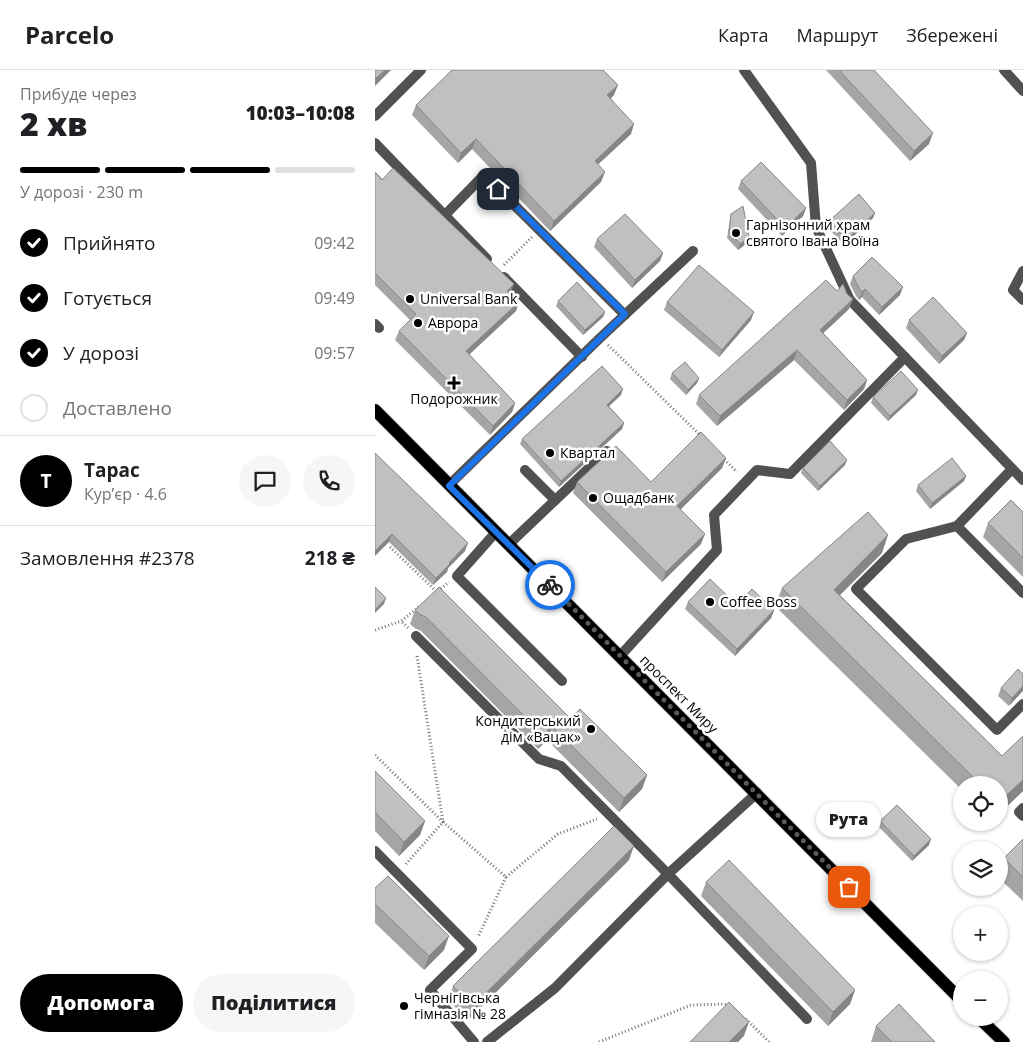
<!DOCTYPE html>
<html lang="uk">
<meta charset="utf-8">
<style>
:root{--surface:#fff;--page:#f6f6f6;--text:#202124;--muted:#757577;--line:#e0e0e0;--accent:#000}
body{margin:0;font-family:"Open Sans",sans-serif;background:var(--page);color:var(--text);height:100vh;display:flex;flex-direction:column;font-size:19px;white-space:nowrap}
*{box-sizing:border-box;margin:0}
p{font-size:16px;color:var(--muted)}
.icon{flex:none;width:28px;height:28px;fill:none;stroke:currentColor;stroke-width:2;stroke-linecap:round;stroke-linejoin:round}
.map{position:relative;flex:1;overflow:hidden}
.details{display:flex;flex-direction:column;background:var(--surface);width:375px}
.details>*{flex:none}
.buttons{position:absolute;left:578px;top:706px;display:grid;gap:10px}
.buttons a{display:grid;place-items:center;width:55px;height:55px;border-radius:50%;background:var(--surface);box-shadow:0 1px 4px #0004;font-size:25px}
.pin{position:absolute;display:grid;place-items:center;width:42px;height:42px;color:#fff;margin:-21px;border-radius:10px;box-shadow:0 2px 8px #0006}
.courier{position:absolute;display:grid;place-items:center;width:50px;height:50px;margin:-25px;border:4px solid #1a73e8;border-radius:50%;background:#fff;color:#222;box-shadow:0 1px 6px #0007}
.bubble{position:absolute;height:35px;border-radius:18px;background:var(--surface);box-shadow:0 1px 4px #0004;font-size:16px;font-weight:800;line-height:35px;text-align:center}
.headline em{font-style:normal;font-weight:800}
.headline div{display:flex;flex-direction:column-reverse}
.headline{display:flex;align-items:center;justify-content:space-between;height:85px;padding:0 20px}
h1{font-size:32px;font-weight:800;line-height:38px}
.bar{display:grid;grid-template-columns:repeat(4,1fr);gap:8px 5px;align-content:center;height:60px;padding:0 20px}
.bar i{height:6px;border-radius:4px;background:var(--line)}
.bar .active{background:var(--accent)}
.bar p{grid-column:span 4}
.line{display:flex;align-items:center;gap:12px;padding:0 20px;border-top:1px solid var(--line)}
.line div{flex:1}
.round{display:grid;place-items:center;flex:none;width:52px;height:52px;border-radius:26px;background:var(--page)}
ol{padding:0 20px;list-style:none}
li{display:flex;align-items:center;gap:15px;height:55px}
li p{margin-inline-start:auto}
li .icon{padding:5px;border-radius:50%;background:var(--accent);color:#fff;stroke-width:4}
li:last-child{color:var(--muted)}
li i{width:28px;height:28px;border:2px solid var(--line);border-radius:50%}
.button{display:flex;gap:10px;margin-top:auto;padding:10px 20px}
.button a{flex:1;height:58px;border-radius:30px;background:var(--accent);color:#fff;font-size:20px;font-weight:800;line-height:58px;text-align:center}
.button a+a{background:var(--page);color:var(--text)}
header{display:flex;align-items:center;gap:30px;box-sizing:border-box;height:70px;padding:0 25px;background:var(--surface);border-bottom:1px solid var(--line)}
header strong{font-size:24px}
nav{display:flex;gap:28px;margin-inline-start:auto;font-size:18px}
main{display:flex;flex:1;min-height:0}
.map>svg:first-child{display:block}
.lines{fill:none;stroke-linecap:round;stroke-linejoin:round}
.primary-casing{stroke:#dbdbdb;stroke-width:14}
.path{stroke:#737373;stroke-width:3;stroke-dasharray:1 2.5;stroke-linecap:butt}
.service{stroke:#515151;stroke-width:10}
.minor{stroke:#515151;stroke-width:10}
.primary{stroke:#000;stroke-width:12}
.wall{fill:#a5a5a5}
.shaded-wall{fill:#868686}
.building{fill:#c0c0c0;stroke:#868686}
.done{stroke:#595959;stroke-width:5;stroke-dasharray:0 9}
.route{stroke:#1a73e8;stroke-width:6}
.poi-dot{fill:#000;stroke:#fff;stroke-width:2}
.labels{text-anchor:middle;stroke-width:5;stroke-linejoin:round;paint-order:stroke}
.poi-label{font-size:14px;fill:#000;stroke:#fff;text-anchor:start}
.street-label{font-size:14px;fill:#000;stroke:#fff}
</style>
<header>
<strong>Parcelo</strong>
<nav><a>Карта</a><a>Маршрут</a><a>Збережені</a></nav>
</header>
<main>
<section class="details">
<div class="headline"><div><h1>2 хв</h1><p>Прибуде через</p></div><em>10:03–10:08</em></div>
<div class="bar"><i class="active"></i><i class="active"></i><i class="active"></i><i></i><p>У дорозі · 230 m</p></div>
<ol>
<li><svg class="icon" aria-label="check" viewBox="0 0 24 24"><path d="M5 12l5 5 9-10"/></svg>Прийнято<p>09:42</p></li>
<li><svg class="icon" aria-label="check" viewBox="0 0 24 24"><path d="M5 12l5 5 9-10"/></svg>Готується<p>09:49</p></li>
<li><svg class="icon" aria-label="check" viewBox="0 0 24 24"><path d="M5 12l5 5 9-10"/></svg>У дорозі<p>09:57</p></li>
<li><i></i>Доставлено</li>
</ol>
<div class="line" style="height:90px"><b class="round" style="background:var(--accent);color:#fff">Т</b><div><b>Тарас</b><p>Кур’єр · 4.6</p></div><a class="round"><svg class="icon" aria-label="chat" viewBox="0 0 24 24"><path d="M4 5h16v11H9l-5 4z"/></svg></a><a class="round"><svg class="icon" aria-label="phone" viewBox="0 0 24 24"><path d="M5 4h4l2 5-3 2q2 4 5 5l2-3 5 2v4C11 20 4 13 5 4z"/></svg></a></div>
<div class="line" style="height:65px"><div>Замовлення #2378</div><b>218 ₴</b></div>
<div class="button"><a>Допомога</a><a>Поділитися</a></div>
</section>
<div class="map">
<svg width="648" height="972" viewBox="0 0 648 972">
<rect width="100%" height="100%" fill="#fff"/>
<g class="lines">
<defs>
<g id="primary">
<path d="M0 340 586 930"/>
<path d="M604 948 629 972"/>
</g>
</defs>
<use href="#primary" class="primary-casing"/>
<g class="path">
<path d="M129 195 157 167"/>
<path d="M233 275 327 367"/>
<path d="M347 387 362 402"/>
<path d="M15 477 62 522"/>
<path d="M63 521 74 512"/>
<path d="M33 558 26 551 45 536"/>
<path d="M0 560 26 551"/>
<path d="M42 586 68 752 131 807 103 867"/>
<path d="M0 685 68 752 31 794"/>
<path d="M131 807 183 764 222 749"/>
<path d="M371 949 394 972"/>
<path d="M224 972 316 935 356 934"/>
</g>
<g class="service">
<path d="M369 0 436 93 441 157 475 230 648 410"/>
<path d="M629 0 648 21"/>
<path d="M0 46 46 0"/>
<path d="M0 73 112 189"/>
<path d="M70 145 109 105 250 245"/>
<path d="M129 207 207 287"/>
<path d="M0 254 4 258"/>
<path d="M637 399 582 456 531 469 481 519 622 660 648 634"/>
<path d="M150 400 180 430"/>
<path d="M74 415 225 268 318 181"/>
<path d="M582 456 648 523"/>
<path d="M121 462 82 506 187 611"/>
<path d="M134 474 232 381"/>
<path d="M41 566 164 689 186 696 293 804 432 949"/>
<path d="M245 586 342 480 339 445 382 400 415 404 530 287"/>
<path d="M648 738 644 742 648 746"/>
<path d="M0 781 97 879 55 920 99 972"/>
<path d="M112 972 180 918 293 804 382 723"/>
</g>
<path class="minor" d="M648 201 638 220 648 230"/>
<use href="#primary" class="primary"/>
</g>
<g class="wall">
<path d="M451 0H499L554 74 535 91Z"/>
<path d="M239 25 236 28 256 64 223 94 226 112 175 161 97 79 83 93 37 45 41 35Z"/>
<path d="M0 102 144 232 141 241 94 285 140 333 137 342 115 365 20 270 24 261 35 250 0 215Z"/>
<path d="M366 111 431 138 428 146 407 166 363 119Z"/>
<path d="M500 143 498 148 469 175 452 157 454 151Z"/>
<path d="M356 144 372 173 363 180 352 168Z"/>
<path d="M222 169 288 183 285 191 257 218 219 177Z"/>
<path d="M478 206 525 225 504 245 487 227 484 230 481 226 475 214Z"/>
<path d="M183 231 230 242 228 247 208 265 181 236Z"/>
<path d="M292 232 376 250 344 287 289 240Z"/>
<path d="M474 239 448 263 492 310 489 319 469 340 419 290 342 356 321 334 324 325Z"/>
<path d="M534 250 592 263 589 270 564 294 531 258Z"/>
<path d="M297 303 324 308 322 313 311 325 295 309Z"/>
<path d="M246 325 234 336 249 353 247 359 184 417 145 374 147 369Z"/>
<path d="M541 325 513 351 496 333 498 327Z"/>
<path d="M0 383 90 481 73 498 72 502 58 515 14 472Z"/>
<path d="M351 388 347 398 306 439 326 474 287 512 198 423 202 412H276Z"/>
<path d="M470 395 443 421 426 403 428 398Z"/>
<path d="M591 406 589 411 555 439 541 421 543 415Z"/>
<path d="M648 442V507L608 467 613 453Z"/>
<path d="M507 483 465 525 627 686 648 666V721L624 744V715H586V719L400 536 407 518Z"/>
<path d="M313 532 362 535 399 540 396 548 360 586 310 539Z"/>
<path d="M40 540 196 649 272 705 267 719 244 742 172 670 163 679 46 561 41 559 35 554Z"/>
<path d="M648 604 634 636 623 626 626 618Z"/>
<path d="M0 701 50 751 45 765 24 786 0 761Z"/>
<path d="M505 751 554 775 537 791 504 757Z"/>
<path d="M648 769V831L624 808V802L629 788Z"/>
<path d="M254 790 93 950 73 930 78 916Z"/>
<path d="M331 812 480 920 475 934 453 956 326 826Z"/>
<path d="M0 818 69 880 49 900 0 853Z"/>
<path d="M501 956 560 972H496Z"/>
</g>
<g class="shaded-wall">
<path d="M10 0H16L0 16V9Z"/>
<path d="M243 15 239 25 229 35 232 25Z"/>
<path d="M259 54 256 64 216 101 220 91Z"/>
<path d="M558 63 554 74 535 91 539 81Z"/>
<path d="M101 69 97 79 83 93 86 83Z"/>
<path d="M230 102 226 112 175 161 179 151Z"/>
<path d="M431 138 428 146 407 166 410 158Z"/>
<path d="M500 143 498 148 469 175 471 170Z"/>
<path d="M374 167 372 173 363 180 365 174Z"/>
<path d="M288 183 285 191 257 218 260 210Z"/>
<path d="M139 214 135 223 129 230 132 221Z"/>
<path d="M528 217 525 225 504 245 507 237Z"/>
<path d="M490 219 487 227 484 230 487 222Z"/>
<path d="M478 229 474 239 441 270 445 260Z"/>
<path d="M144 232 141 241 88 290 91 281Z"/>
<path d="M230 242 228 247 208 265 210 260Z"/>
<path d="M379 242 376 250 344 287 347 280Z"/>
<path d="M592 263 589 270 564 294 567 286Z"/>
<path d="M422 280 419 290 342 356 345 346Z"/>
<path d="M324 308 322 313 311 325 313 320Z"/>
<path d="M492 310 489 319 469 340 472 330Z"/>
<path d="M248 319 246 325 230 340 232 335Z"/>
<path d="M543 320 541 325 513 351 515 346Z"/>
<path d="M140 333 137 342 115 365 118 356Z"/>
<path d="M249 353 247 359 184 417 186 411Z"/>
<path d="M351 388 347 398 299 446 302 436Z"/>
<path d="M472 390 470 395 443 421 445 416Z"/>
<path d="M591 406 589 411 555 439 557 433Z"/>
<path d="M17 464 14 472 0 486V481Z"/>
<path d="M330 464 326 474 287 512 291 502Z"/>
<path d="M513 465 507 483 453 537 459 520Z"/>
<path d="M93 473 90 481 73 498 72 502 58 515 61 508 74 493Z"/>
<path d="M11 528 9 534 0 543V540Z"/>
<path d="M399 540 396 548 360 586 362 579Z"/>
<path d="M648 616V621L634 636 637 628Z"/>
<path d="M177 656 172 670 163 679 168 665Z"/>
<path d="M272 705 267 719 244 742 249 728Z"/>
<path d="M648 710V721L624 744V732Z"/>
<path d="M50 751 45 765 24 786 29 772Z"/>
<path d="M556 769 554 775 537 791 539 786Z"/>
<path d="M259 776 254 790 93 950 98 936Z"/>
<path d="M74 866 69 880 49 900 54 886Z"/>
<path d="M480 920 475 934 453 956 458 942Z"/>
<path d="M374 952 369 966 363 972H354Z"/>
</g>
<g class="building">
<path d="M0 0H10L0 9Z"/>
<path d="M77 0H228L243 15 232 25 259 54 220 91 230 102 179 151 101 69 86 83 41 35Z"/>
<path d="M464 0H499L558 63 539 81Z"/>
<path d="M386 92 431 138 410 158 366 111Z"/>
<path d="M18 98 139 214 132 221 144 232 91 281 140 333 118 356 24 261 41 244 0 203V102L7 110Z"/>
<path d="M484 124 500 143 471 170 454 151Z"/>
<path d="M368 136 374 167 365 174 354 162 356 144Z"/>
<path d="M250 144 288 183 260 210 222 169Z"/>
<path d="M497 187 528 217 507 237 490 219 487 222 484 218 478 206Z"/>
<path d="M324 195 379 242 347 280 292 232Z"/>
<path d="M451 210 462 221 468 214 472 224 478 229 445 260 492 310 472 330 422 280 345 346 324 325Z"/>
<path d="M202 212 230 242 210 260 183 231Z"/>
<path d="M558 227 592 263 567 286 534 250Z"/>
<path d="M310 292 324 308 313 320 297 303Z"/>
<path d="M227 296 248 319 232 335 249 353 186 411 147 369Z"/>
<path d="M526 301 543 320 515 346 498 327Z"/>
<path d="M326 362 351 388 302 436 330 464 291 502 202 412 241 376 276 412Z"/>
<path d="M455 371 472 390 445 416 428 398Z"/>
<path d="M0 383 93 473 74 493 75 494 61 508 17 464 0 481Z"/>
<path d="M577 388 591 406 557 433 543 415Z"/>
<path d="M636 430 648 442V488L613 453Z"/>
<path d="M493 442 513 465 459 520 627 686 648 666V710L624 732V715H606L407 518Z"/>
<path d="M335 509 362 535 377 519 399 540 362 579 313 532Z"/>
<path d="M0 517 11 528 0 540Z"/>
<path d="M64 517 196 649 205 639 272 705 249 728 177 656 168 665 51 547 46 545 40 540Z"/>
<path d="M643 599 648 604V616L637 628 626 618Z"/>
<path d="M0 701 50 751 29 772 0 742Z"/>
<path d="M522 735 556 769 539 786 505 751Z"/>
<path d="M239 756 259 776 98 936 78 916Z"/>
<path d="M648 769V807L629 788Z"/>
<path d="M354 790 480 920 458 942 331 812Z"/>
<path d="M13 806 74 866 54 886 0 834V818Z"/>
<path d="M354 932 374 952 354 972H315Z"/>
<path d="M524 934 560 972H516V971L501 956Z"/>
</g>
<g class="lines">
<path class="done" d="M175 515 474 817"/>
<path class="route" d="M123 119 250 244 74 416 175 515"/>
</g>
<g class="poi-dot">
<circle cx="361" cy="163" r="5"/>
<circle cx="35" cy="229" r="5"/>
<circle cx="43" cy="253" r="5"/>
<path d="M76.5 305.5h5v5h5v5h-5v5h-5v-5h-5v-5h5z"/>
<circle cx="175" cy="383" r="5"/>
<circle cx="218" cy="428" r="5"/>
<circle cx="335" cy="532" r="5"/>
<circle cx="216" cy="659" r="5"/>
<circle cx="29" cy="936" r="5"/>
</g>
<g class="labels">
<g class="poi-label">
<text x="371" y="160">Гарнізонний храм<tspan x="371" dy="16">святого Івана Воїна</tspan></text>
<text x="45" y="234">Universal Bank</text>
<text x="53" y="258">Аврора</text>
<text x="79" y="334" text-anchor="middle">Подорожник</text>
<text x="185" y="388">Квартал</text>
<text x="228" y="433">Ощадбанк</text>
<text x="345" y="537">Coffee Boss</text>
<text x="206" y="656" text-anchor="end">Кондитерський<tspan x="206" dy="16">дім «Вацак»</tspan></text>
<text x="39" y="933">Чернігівська<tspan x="39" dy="16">гімназія № 28</tspan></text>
</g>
<g class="street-label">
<text transform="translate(304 624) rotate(45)" y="5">проспект Миру</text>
</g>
</g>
</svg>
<div class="buttons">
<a><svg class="icon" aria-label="locate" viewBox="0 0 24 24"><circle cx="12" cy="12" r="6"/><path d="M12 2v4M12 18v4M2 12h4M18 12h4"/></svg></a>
<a><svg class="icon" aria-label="layers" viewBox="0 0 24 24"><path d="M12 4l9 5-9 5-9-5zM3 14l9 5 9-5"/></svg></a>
<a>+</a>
<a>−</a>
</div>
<div class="pin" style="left:474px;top:817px;background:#ea580c"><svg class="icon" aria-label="bag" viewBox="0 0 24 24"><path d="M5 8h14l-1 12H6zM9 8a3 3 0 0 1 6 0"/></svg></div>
<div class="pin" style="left:123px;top:119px;background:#1f2937"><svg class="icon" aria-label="home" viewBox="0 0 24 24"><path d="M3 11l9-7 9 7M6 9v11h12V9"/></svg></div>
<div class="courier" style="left:175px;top:515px"><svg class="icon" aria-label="bike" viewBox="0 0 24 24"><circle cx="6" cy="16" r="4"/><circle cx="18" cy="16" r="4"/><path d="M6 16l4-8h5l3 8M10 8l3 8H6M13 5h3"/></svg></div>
<div class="bubble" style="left:441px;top:732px;width:65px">Рута</div>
</div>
</main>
